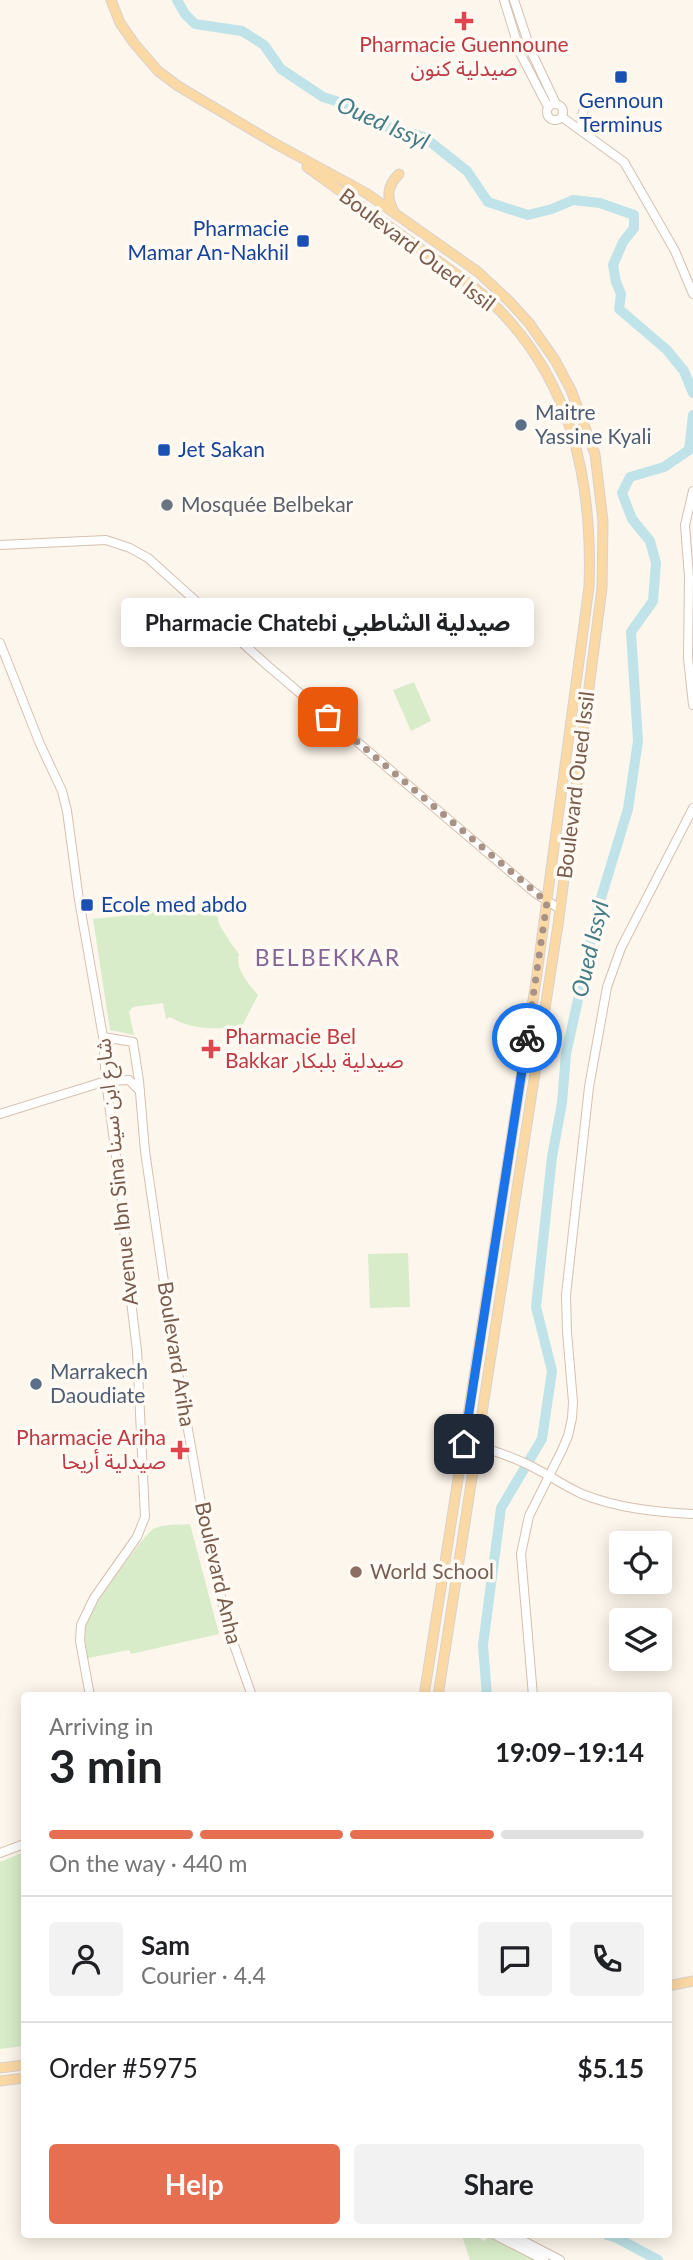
<!DOCTYPE html>
<meta charset="utf-8">
<style>
:root{--surface:#fff;--page:#f2f2f2;--text:#202124;--muted:#757577;--line:#e0e0e0;--accent:#e76f51}
body{margin:0;font-family:Lato,"Noto Sans Arabic",sans-serif;background:var(--page);color:var(--text);height:100vh;display:flex;flex-direction:column;font-size:26px;white-space:nowrap}
*{box-sizing:border-box;margin:0}
p{font-size:23px;color:var(--muted)}
.icon{flex:none;width:38px;height:38px;fill:none;stroke:currentColor;stroke-width:2;stroke-linecap:round;stroke-linejoin:round}
.map{position:relative;flex:1;overflow:hidden}
.panel{position:absolute;left:21px;top:1692px;width:651px;height:546px;display:flex;flex-direction:column;background:var(--surface);border-radius:7px;box-shadow:0 4px 18px #0003}
.panel>*{flex:none}
.tools{position:absolute;left:609px;top:1531px;display:grid;gap:14px}
.tools a{display:grid;place-items:center;width:63px;height:63px;border-radius:7px;background:var(--surface);box-shadow:0 4px 18px #0003;font-size:35px}
.pin{position:absolute;display:grid;place-items:center;width:60px;height:60px;color:#fff;margin:-30px;border-radius:14px;box-shadow:0 4px 10px #0006}
.courier{position:absolute;display:grid;place-items:center;width:70px;height:70px;margin:-35px;border:5px solid #1a73e8;border-radius:50%;background:#fff;color:#222;box-shadow:0 2px 9px #0007}
.bubble{position:absolute;height:49px;border-radius:7px;background:var(--surface);box-shadow:0 4px 18px #0003;font-size:23px;font-weight:700;line-height:49px;text-align:center}
.summary em{font-style:normal;font-weight:700}
.summary div{display:flex;flex-direction:column-reverse}
.summary{display:flex;align-items:center;justify-content:space-between;height:119px;padding:0 28px}
h1{font-size:46px;font-weight:700;line-height:52px}
.bar{display:grid;grid-template-columns:repeat(4,1fr);gap:10px 7px;align-content:center;height:84px;padding:0 28px}
.bar i{height:9px;border-radius:5px;background:var(--line)}
.bar .selected{background:var(--accent)}
.bar p{grid-column:span 4}
.line{display:flex;align-items:center;gap:18px;padding:0 28px;border-top:2px solid var(--line)}
.line div{flex:1}
.round{display:grid;place-items:center;flex:none;width:74px;height:74px;border-radius:7px;background:var(--page)}
.primary-button{display:flex;gap:14px;margin-top:auto;padding:14px 28px}
.primary-button a{flex:1;height:80px;border-radius:7px;background:var(--accent);color:#fff;font-size:28px;font-weight:700;line-height:80px;text-align:center}
.primary-button a+a{background:var(--page);color:var(--text)}
.map>svg:first-child{display:block}
.green{fill:#d8ecc9}
.lines{fill:none;stroke-linecap:round;stroke-linejoin:round}
.river{stroke:#bfe3e8;stroke-width:10}
.secondary-casing{stroke:#d6c0b0;stroke-width:10}
.primary-casing{stroke:#dad1cd;stroke-width:11}
.secondary{stroke:#fff;stroke-width:8}
.primary{stroke:#fbd9a5;stroke-width:9}
.done{stroke:#a89285;stroke-width:7;stroke-dasharray:0 12.6}
.route{stroke:#1a73e8;stroke-width:9}
.health-dot{fill:#e0444e;stroke:#fffaf3;stroke-width:2.5}
.transit-dot{fill:#1a4fb4;stroke:#fffaf3;stroke-width:2.5}
.service-dot{fill:#5c6f8a;stroke:#fffaf3;stroke-width:2.5}
.worship-dot{fill:#6b7280;stroke:#fffaf3;stroke-width:2.5}
.education-dot{fill:#8d6e63;stroke:#fffaf3;stroke-width:2.5}
.labels{text-anchor:middle;stroke-width:7;stroke-linejoin:round;paint-order:stroke}
.health-label{font-size:21px;fill:#be3a42;stroke:#fffaf3}
.transit-label{font-size:21px;fill:#164399;stroke:#fffaf3;text-anchor:start}
.street-label{font-size:21px;fill:#7a5c4d;stroke:#fffaf3}
.service-label{font-size:21px;fill:#4e5e75;stroke:#fffaf3;text-anchor:start}
.worship-label{font-size:21px;fill:#5b616d;stroke:#fffaf3;text-anchor:start}
.education-label{font-size:21px;fill:#785e54;stroke:#fffaf3;text-anchor:start}
.water-label{font-size:23px;font-style:italic;fill:#437c86;stroke:#fffaf3}
.neighbourhood-label{font-size:23px;letter-spacing:2px;fill:#846695;stroke:#fffaf3}
</style>
<div class="map">
<svg width="693" height="2260" viewBox="0 0 693 2260">
<rect width="100%" height="100%" fill="#fdf6ec"/>
<g class="green">
<path d="M414 682 431 721 411 731 393 690Z"/>
<path d="M187 904 196 914 206 913 211 910C220 916 217 922 222 929 227 938 233 946 239 954 235 968 247 982 258 995L242 1026C219 1030 191 1030 170 1017L166 1019 163 1003 133 1007 129 1012 134 1035 110 1030 93 919 168 911Z"/>
<path d="M408 1253 410 1307 370 1308 368 1254Z"/>
<path d="M190 1524 219 1634 131 1654 129 1650 88 1658C86 1647 83 1633 86 1621 90 1610 144 1535 153 1529 161 1524 180 1525 190 1524Z"/>
<path d="M24 1852V2046L0 2049V1862Z"/>
<path d="M464 2235H474L484 2241 488 2237 534 2260H470L462 2236Z"/>
</g>
<g class="lines">
<g class="river">
<path d="M177 0 185 14 195 24 242 31 264 45 281 69 323 97 345 104 385 126 424 137 467 171 488 202 528 215 552 209 573 200 600 203 634 215V228L623 242 613 265 616 282 621 294 619 309 667 350 684 371 693 393"/>
<path d="M487 1696 483 1645 501 1508 542 1439 552 1371 536 1307 552 1157 562 1103 566 1054 598 908 628 809 638 741 631 632 653 601 656 563 650 541 632 519 622 493 630 477 664 467 689 450 693 415"/>
<path d="M607 2235 617 2238 658 2260"/>
</g>
<defs>
<g id="secondary">
<path d="M504 0 521 55 548 107"/>
<path d="M514 0 531 51 556 104"/>
<circle cx="555" cy="112" r="8"/>
<path d="M562 117 624 162 675 251 693 294"/>
<path d="M583 131 581 120 586 101"/>
<path d="M693 491 685 525 689 577 688 658 693 705"/>
<path d="M0 545 106 540 130 548 148 558 268 666 535 893 560 909"/>
<path d="M0 643 40 744 62 791 67 811 79 900 103 1037 106 1081 122 1201 127 1267 137 1351 145 1517 137 1537 94 1598 81 1625 80 1641 90 1696"/>
<path d="M103 1037 133 1042 139 1081 145 1151 174 1351 201 1503 227 1625 252 1696"/>
<path d="M0 1114 106 1081 129 1080 140 1091"/>
<path d="M464 1444C483 1447 502 1453 520 1461 542 1470 560 1484 582 1494 617 1508 655 1512 693 1514"/>
<path d="M533 1696 521 1554 529 1516 562 1450 568 1436 572 1418 573 1402 567 1332 566 1295 589 1087 607 987 621 948 693 808"/>
<path d="M0 1853 24 1844"/>
<path d="M495 2235 544 2260"/>
<path d="M512 2235 560 2260"/>
</g>
<g id="primary">
<path d="M111 0 120 23 134 43 158 71 178 86 274 143 366 193 478 272 509 301 529 323 555 360 571 390 595 454 603 521 602 588 558 925 438 1696"/>
<path d="M307 167C343 193 379 219 415 245 440 262 465 279 488 299 571 376 593 478 589 587L536 981 424 1696"/>
<path d="M394 212C386 197 387 186 399 174"/>
<path d="M668 1986 693 1981"/>
<path d="M0 2068 24 2065"/>
<path d="M0 2081 24 2078"/>
</g>
</defs>
<use href="#secondary" class="secondary-casing"/>
<use href="#primary" class="primary-casing"/>
<use href="#secondary" class="secondary"/>
<use href="#primary" class="primary"/>
</g>
<g class="lines">
<path class="done" d="M328 717 547 902 527 1038"/>
<path class="route" d="M464 1444 527 1038"/>
</g>
<g class="health-dot">
<path d="M460.5 10.5h7v7h7v7h-7v7h-7v-7h-7v-7h7z"/>
<path d="M207.5 1038.5h7v7h7v7h-7v7h-7v-7h-7v-7h7z"/>
<path d="M176.5 1439.5h7v7h7v7h-7v7h-7v-7h-7v-7h7z"/>
</g>
<g class="transit-dot">
<rect x="614" y="70" width="14" height="14" rx="3.5"/>
<rect x="296" y="234" width="14" height="14" rx="3.5"/>
<rect x="157" y="443" width="14" height="14" rx="3.5"/>
<rect x="80" y="898" width="14" height="14" rx="3.5"/>
</g>
<g class="service-dot">
<circle cx="521" cy="425" r="7"/>
<circle cx="36" cy="1384" r="7"/>
</g>
<circle class="worship-dot" cx="167" cy="505" r="7"/>
<circle class="education-dot" cx="356" cy="1572" r="7"/>
<g class="labels">
<g class="health-label">
<text x="464" y="52">Pharmacie Guennoune<tspan x="464" dy="24">صيدلية كنون</tspan></text>
<text x="225" y="1044" text-anchor="start">Pharmacie Bel<tspan x="225" dy="24">Bakkar صيدلية بلبكار</tspan></text>
<text x="166" y="1445" text-anchor="end">Pharmacie Ariha<tspan x="166" dy="24">صيدلية أريحا</tspan></text>
</g>
<g class="transit-label">
<text x="621" y="108" text-anchor="middle">Gennoun<tspan x="621" dy="24">Terminus</tspan></text>
<text x="289" y="236" text-anchor="end">Pharmacie<tspan x="289" dy="24">Mamar An-Nakhil</tspan></text>
<text x="178" y="457">Jet Sakan</text>
<text x="101" y="912">Ecole med abdo</text>
</g>
<g class="street-label">
<text transform="translate(417 250) rotate(37)" y="7">Boulevard Oued Issil</text>
<text transform="translate(576 785) rotate(-83)" y="7">Boulevard Oued Issil</text>
<text transform="translate(117 1172) rotate(-96)" y="7">Avenue Ibn Sina شارع ابن سينا</text>
<text transform="translate(176 1354) rotate(81)" y="7">Boulevard Ariha</text>
<text transform="translate(218 1573) rotate(77)" y="7">Boulevard Anha</text>
</g>
<g class="service-label">
<text x="535" y="420">Maitre<tspan x="535" dy="24">Yassine Kyali</tspan></text>
<text x="50" y="1379">Marrakech<tspan x="50" dy="24">Daoudiate</tspan></text>
</g>
<g class="worship-label">
<text x="181" y="512">Mosquée Belbekar</text>
</g>
<g class="education-label">
<text x="370" y="1579">World School</text>
</g>
<g class="water-label">
<text transform="translate(383 123) rotate(24)" y="8">Oued Issyl</text>
<text transform="translate(590 949) rotate(-77)" y="8">Oued Issyl</text>
</g>
<g class="neighbourhood-label">
<text x="328" y="966">BELBEKKAR</text>
</g>
</g>
</svg>
<div class="tools">
<a><svg class="icon" aria-label="locate" viewBox="0 0 24 24"><circle cx="12" cy="12" r="6"/><path d="M12 2v4M12 18v4M2 12h4M18 12h4"/></svg></a>
<a><svg class="icon" aria-label="layers" viewBox="0 0 24 24"><path d="M12 4l9 5-9 5-9-5zM3 14l9 5 9-5"/></svg></a>
</div>
<div class="pin" style="left:328px;top:717px;background:#ea580c"><svg class="icon" aria-label="bag" viewBox="0 0 24 24"><path d="M5 8h14l-1 12H6zM9 8a3 3 0 0 1 6 0"/></svg></div>
<div class="pin" style="left:464px;top:1444px;background:#1f2937"><svg class="icon" aria-label="home" viewBox="0 0 24 24"><path d="M3 11l9-7 9 7M6 9v11h12V9"/></svg></div>
<div class="courier" style="left:527px;top:1038px"><svg class="icon" aria-label="bike" viewBox="0 0 24 24"><circle cx="6" cy="16" r="4"/><circle cx="18" cy="16" r="4"/><path d="M6 16l4-8h5l3 8M10 8l3 8H6M13 5h3"/></svg></div>
<div class="bubble" style="left:121px;top:598px;width:413px">Pharmacie Chatebi صيدلية الشاطبي</div>
<section class="panel">
<div class="summary"><div><h1>3 min</h1><p>Arriving in</p></div><em>19:09–19:14</em></div>
<div class="bar"><i class="selected"></i><i class="selected"></i><i class="selected"></i><i></i><p>On the way · 440 m</p></div>
<div class="line" style="height:126px"><a class="round"><svg class="icon" aria-label="person" viewBox="0 0 24 24"><circle cx="12" cy="8" r="4"/><path d="M4 21q1-7 8-7t8 7"/></svg></a><div><b>Sam</b><p>Courier · 4.4</p></div><a class="round"><svg class="icon" aria-label="chat" viewBox="0 0 24 24"><path d="M4 5h16v11H9l-5 4z"/></svg></a><a class="round"><svg class="icon" aria-label="phone" viewBox="0 0 24 24"><path d="M5 4h4l2 5-3 2q2 4 5 5l2-3 5 2v4C11 20 4 13 5 4z"/></svg></a></div>
<div class="line" style="height:91px"><div>Order #5975</div><b>$5.15</b></div>
<div class="primary-button"><a>Help</a><a>Share</a></div>
</section>
</div>
